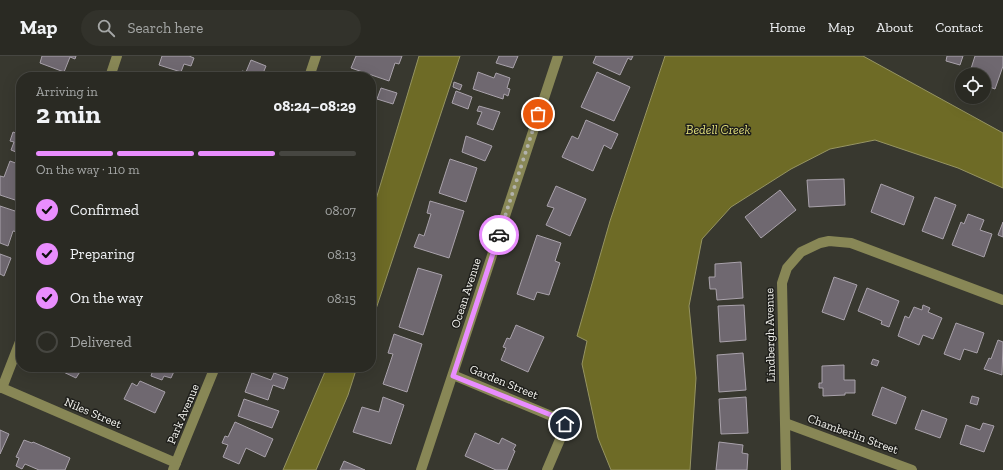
<!DOCTYPE html>
<meta charset="utf-8">
<style>
:root{--surface:#2a2a23;--page:#32322b;--text:#f1f3f6;--muted:#a5a7a6;--line:#464641;--accent:#e98dfe}
body{margin:0;font-family:"Zilla Slab",serif;background:var(--page);color:var(--text);height:100vh;display:flex;flex-direction:column;font-size:15px;white-space:nowrap}
*{box-sizing:border-box;margin:0}
p{font-size:13px;color:var(--muted)}
.icon{flex:none;width:22px;height:22px;fill:none;stroke:currentColor;stroke-width:2;stroke-linecap:round;stroke-linejoin:round}
.map{position:relative;flex:1;overflow:hidden}
.sheet{position:absolute;left:16px;top:16px;width:360px;height:300px;display:flex;flex-direction:column;background:var(--surface);border-radius:16px;box-shadow:0 4px 16px #0002,0 0 0 1px var(--line)}
.sheet>*{flex:none}
.buttons{position:absolute;left:955px;top:12px;display:grid;gap:8px}
.buttons a{display:grid;place-items:center;width:36px;height:36px;border-radius:50%;background:var(--surface);box-shadow:0 4px 16px #0002,0 0 0 1px var(--line);font-size:20px}
.pin{position:absolute;display:grid;place-items:center;width:34px;height:34px;color:#fff;margin:-17px;border:2px solid #fff;border-radius:50%;box-shadow:0 1px 4px #0007}
.courier{position:absolute;display:grid;place-items:center;width:40px;height:40px;margin:-20px;border:3px solid #e98dfe;border-radius:50%;background:#fff;color:#222;box-shadow:0 1px 5px #0007}
.headline em{font-style:normal;font-weight:700}
.headline div{display:flex;flex-direction:column-reverse}
.headline{display:flex;align-items:center;justify-content:space-between;height:68px;padding:0 20px}
h1{font-size:26px;font-weight:700;line-height:30px}
.bar{display:grid;grid-template-columns:repeat(4,1fr);gap:6px 4px;align-content:center;height:48px;padding:0 20px}
.bar i{height:5px;border-radius:3px;background:var(--line)}
.bar .on{background:var(--accent)}
.bar p{grid-column:span 4}
ol{padding:0 20px;list-style:none}
li{display:flex;align-items:center;gap:12px;height:44px}
li p{margin-inline-start:auto}
li .icon{padding:4px;border-radius:50%;background:var(--accent);color:#111;stroke-width:4}
li:last-child{color:var(--muted)}
li i{width:22px;height:22px;border:2px solid var(--line);border-radius:50%}
header{display:flex;align-items:center;gap:24px;box-sizing:border-box;height:56px;padding:0 20px;background:var(--surface);border-bottom:1px solid var(--line)}
header strong{font-size:19px}
nav{display:flex;gap:22px;margin-inline-start:auto;font-size:14px}
.search{width:280px;height:36px;background:var(--page);display:flex;align-items:center;gap:10px;box-sizing:border-box;padding:0 14px;border-radius:22px;color:var(--muted);font-size:15px}
.map>svg:first-child{display:block}
.water{fill:#6e6b26;stroke:#969462}
.building{fill:#6f6870;stroke:#a9a2ab}
.lines{fill:none;stroke-linecap:round;stroke-linejoin:round}
.minor{stroke:#888756;stroke-width:10}
.done{stroke:#b2b2ac;stroke-width:4;stroke-dasharray:0 7.2}
.route{stroke:#e98dfe;stroke-width:5}
.labels{text-anchor:middle;stroke-width:3;stroke-linejoin:round;paint-order:stroke}
.street-label{font-size:12px;fill:#f4f4ef;stroke:#1f1f1b}
.water-label{font-size:13px;font-style:italic;fill:#dedb79;stroke:#1f1f1b}
</style>
<header>
<strong>Map</strong>
<div class="search"><svg class="icon" aria-label="search" viewBox="0 0 24 24"><circle cx="10" cy="10" r="6"/><path d="M15 15l6 6"/></svg>Search here</div>
<nav><a>Home</a><a>Map</a><a>About</a><a>Contact</a></nav>
</header>
<div class="map">
<svg width="1003" height="414" viewBox="0 0 1003 414">
<rect width="100%" height="100%" fill="#38382f"/>
<g class="water">
<path d="M419 0H460L371 268V160Z"/>
<path d="M665 0H863L1003 77V132L958 112 875 84 830 93 791 113 731 151 702 183 689 250 696 322 690 414H611L598 382 582 308 587 285 577 280 610 165Z"/>
<path d="M327 311H357L348 339 316 414H283Z"/>
</g>
<g class="building">
<path d="M42 0H76L75 3 70 1 64 16 40 7Z"/>
<path d="M162 0H189L194 2 191 10 184 8 181 16 159 9Z"/>
<path d="M356 0H402L399 8 395 7 389 25 351 12Z"/>
<path d="M499 0H518L513 12 496 7Z"/>
<path d="M596 0H633L631 4 628 2 620 19 593 7Z"/>
<path d="M947 0H963L960 9 946 5Z"/>
<path d="M975 0H1003V10L995 33 984 29V19H969Z"/>
<path d="M251 4 266 10 262 20 265 21H240L242 15 246 16Z"/>
<path d="M478 16 494 22 496 17 510 22 507 32 510 33 508 40 504 38 503 43 473 33Z"/>
<path d="M597 16 630 31 614 65 581 51Z"/>
<path d="M454 26 462 29 460 34 453 31Z"/>
<path d="M381 32 397 37 393 48 377 43Z"/>
<path d="M456 35 472 41 468 53 452 47Z"/>
<path d="M371 46 375 47 372 56 371 55Z"/>
<path d="M479 50 500 56 493 74 477 68 482 56 477 55Z"/>
<path d="M586 64 618 78 611 93 604 89 593 115 562 101 572 80 578 83Z"/>
<path d="M21 68V98L11 94 14 86 10 85 13 76 18 78Z"/>
<path d="M466 80 492 90 485 105 462 96Z"/>
<path d="M450 103 477 112 466 146 439 137Z"/>
<path d="M10 105 21 109V146L0 139V120L4 121Z"/>
<path d="M844 123 845 149 809 151 807 124Z"/>
<path d="M881 128 914 141 904 169 871 156Z"/>
<path d="M556 130 586 143 570 180 546 169 554 152 547 150Z"/>
<path d="M780 134 796 154 761 182 745 161Z"/>
<path d="M935 141 956 149 943 183 922 175Z"/>
<path d="M430 145 464 155 449 202 414 191 419 178 424 180 431 158 427 157Z"/>
<path d="M0 150 21 157V168L18 176 13 175 8 190 0 187Z"/>
<path d="M968 158 984 164 980 174 992 178 984 201 952 189 961 166 964 168Z"/>
<path d="M1003 166V181L998 179Z"/>
<path d="M537 179 561 187 555 205 560 207 549 239 537 236 534 244 517 238Z"/>
<path d="M0 198 11 202 4 220 0 218Z"/>
<path d="M741 206 743 242 717 244 716 233H710L709 221H715V208Z"/>
<path d="M418 212 442 219 423 279 399 271Z"/>
<path d="M834 221 857 229 844 264 822 256Z"/>
<path d="M867 232 899 245 889 271 881 268 882 265 858 255Z"/>
<path d="M744 249 746 284 720 286 718 250Z"/>
<path d="M923 249 930 252 928 256 942 262 933 283 923 279 919 289 898 280 905 260 909 262 914 251 922 254Z"/>
<path d="M956 267 984 277 977 297 964 293 960 304 944 298Z"/>
<path d="M516 269 544 281 528 316 501 304 506 292 503 291 507 282 510 283Z"/>
<path d="M394 278 422 288 407 336 383 328 393 298 388 297Z"/>
<path d="M998 284 1003 286 1002 319 984 313 989 302 991 303Z"/>
<path d="M743 297 746 334 719 336 717 299Z"/>
<path d="M873 303 879 305 877 310 871 308Z"/>
<path d="M844 309V324H855V337H845V339L823 340V332H819V327H822V310Z"/>
<path d="M53 311H83L76 322Z"/>
<path d="M154 311H176L171 322 164 320 162 324 151 320Z"/>
<path d="M252 317 271 324 274 317 288 322 284 333 273 329 268 344 245 336Z"/>
<path d="M140 325 165 336 155 357 124 343 132 327 137 330Z"/>
<path d="M882 331 906 341 896 368 872 359Z"/>
<path d="M972 340 979 342 977 349 970 347Z"/>
<path d="M383 341 404 349 391 388 353 376 362 351 379 356Z"/>
<path d="M746 341 748 377 721 378 719 343Z"/>
<path d="M244 343 279 355 272 372 238 360Z"/>
<path d="M922 354 947 363 940 382 915 373Z"/>
<path d="M235 366 273 383 265 401 246 392 239 408 223 401 228 389 222 387 225 380 228 381Z"/>
<path d="M983 367 994 370 984 396 960 388 966 369 980 374Z"/>
<path d="M0 374 9 378 0 398Z"/>
<path d="M475 377 499 388 502 382 516 389 513 394 515 395 507 414H496L465 400Z"/>
<path d="M24 384 32 387 33 386 70 402 65 414H39L25 408 22 413 16 410 19 402 16 401Z"/>
<path d="M719 386 743 389 742 397 748 398 747 414H716Z"/>
<path d="M344 405 365 414H340Z"/>
</g>
<g class="lines">
<g class="minor">
<path d="M110 21 117 0"/>
<path d="M309 21 316 0"/>
<path d="M453 319 561 364 565 368 564 374 547 414"/>
<path d="M0 331 176 407"/>
<path d="M2 332 21 283"/>
<path d="M785 367 912 414"/>
<path d="M173 414 215 311"/>
<path d="M421 414 558 0"/>
<path d="M786 414 782 227 787 212 801 196 820 187 829 185 851 187 1003 244"/>
</g>
</g>
<g class="lines">
<path class="done" d="M499 179 538 58"/>
<path class="route" d="M499 179 453 320 556 361 565 368"/>
</g>
<g class="labels">
<g class="street-label">
<text transform="translate(466 237) rotate(-72)" y="4">Ocean Avenue</text>
<text transform="translate(770 279) rotate(-91)" y="4">Lindbergh Avenue</text>
<text transform="translate(504 326) rotate(22)" y="4">Garden Street</text>
<text transform="translate(93 357) rotate(23)" y="4">Niles Street</text>
<text transform="translate(183 358) rotate(-67)" y="4">Park Avenue</text>
<text transform="translate(853 378) rotate(20)" y="4">Chamberlin Street</text>
</g>
<g class="water-label">
<text x="718" y="78">Bedell Creek</text>
</g>
</g>
</svg>
<div class="buttons">
<a><svg class="icon" aria-label="locate" viewBox="0 0 24 24"><circle cx="12" cy="12" r="6"/><path d="M12 2v4M12 18v4M2 12h4M18 12h4"/></svg></a>
</div>
<div class="pin" style="left:538px;top:58px;background:#ea580c"><svg class="icon" aria-label="bag" viewBox="0 0 24 24"><path d="M5 8h14l-1 12H6zM9 8a3 3 0 0 1 6 0"/></svg></div>
<div class="pin" style="left:565px;top:368px;background:#1f2937"><svg class="icon" aria-label="home" viewBox="0 0 24 24"><path d="M3 11l9-7 9 7M6 9v11h12V9"/></svg></div>
<div class="courier" style="left:499px;top:179px"><svg class="icon" aria-label="car" viewBox="0 0 24 24"><path d="M5 17H2v-5l4-1 3-4h7l3 4 3 1v5h-3M9 17h6M6 11h13"/><circle cx="7" cy="17" r="2"/><circle cx="17" cy="17" r="2"/></svg></div>
<section class="sheet">
<div class="headline"><div><h1>2 min</h1><p>Arriving in</p></div><em>08:24–08:29</em></div>
<div class="bar"><i class="on"></i><i class="on"></i><i class="on"></i><i></i><p>On the way · 110 m</p></div>
<ol>
<li><svg class="icon" aria-label="check" viewBox="0 0 24 24"><path d="M5 12l5 5 9-10"/></svg>Confirmed<p>08:07</p></li>
<li><svg class="icon" aria-label="check" viewBox="0 0 24 24"><path d="M5 12l5 5 9-10"/></svg>Preparing<p>08:13</p></li>
<li><svg class="icon" aria-label="check" viewBox="0 0 24 24"><path d="M5 12l5 5 9-10"/></svg>On the way<p>08:15</p></li>
<li><i></i>Delivered</li>
</ol>
</section>
</div>
